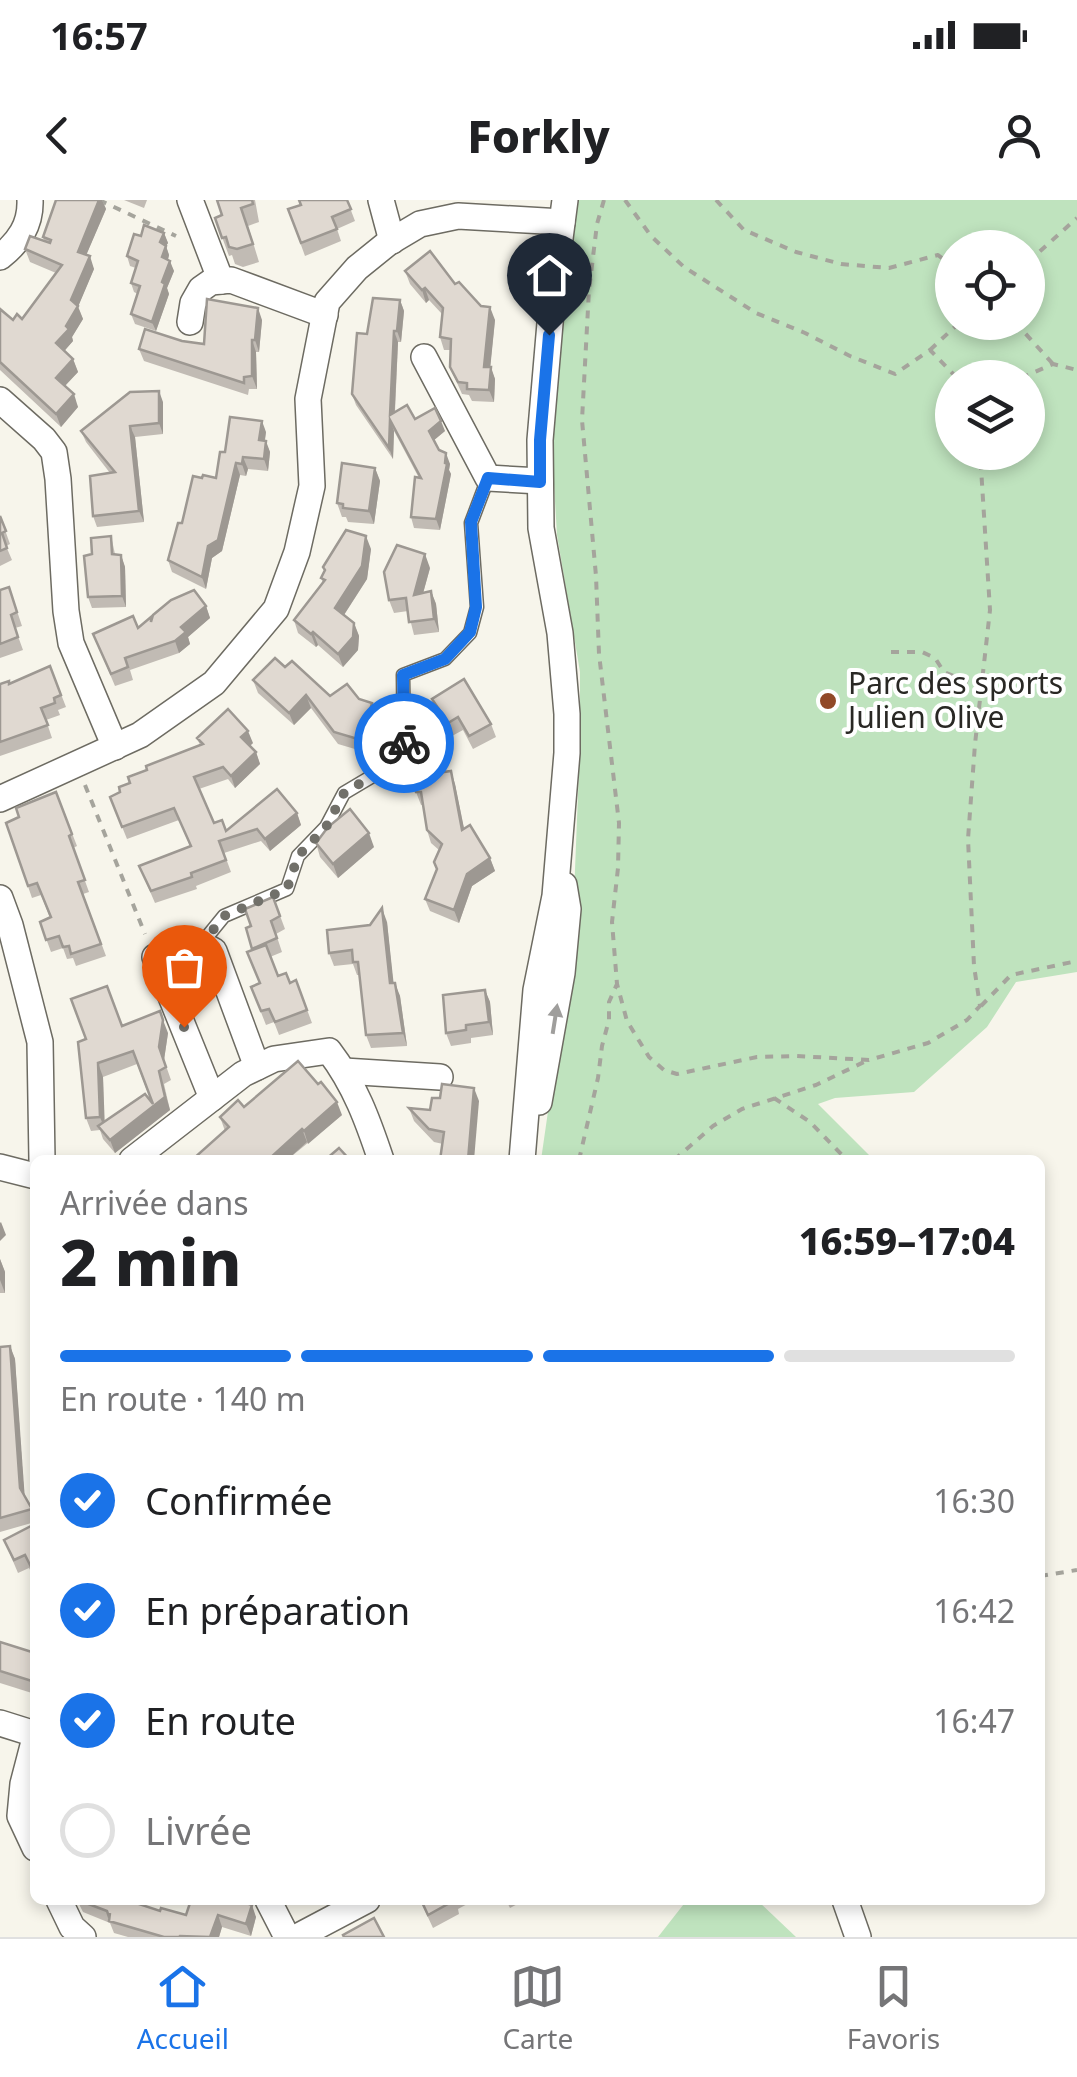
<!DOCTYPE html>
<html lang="fr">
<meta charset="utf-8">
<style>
:root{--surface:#fff;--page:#f2f2f2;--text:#202124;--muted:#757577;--line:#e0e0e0;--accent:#1a73e8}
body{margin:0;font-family:"Noto Sans",sans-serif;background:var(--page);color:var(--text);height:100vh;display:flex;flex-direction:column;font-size:38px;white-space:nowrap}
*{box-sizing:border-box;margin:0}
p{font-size:32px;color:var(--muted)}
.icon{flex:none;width:55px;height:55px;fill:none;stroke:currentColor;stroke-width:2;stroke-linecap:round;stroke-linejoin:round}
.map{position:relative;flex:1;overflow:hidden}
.panel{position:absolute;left:30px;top:955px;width:1015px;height:750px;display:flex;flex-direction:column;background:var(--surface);border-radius:15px;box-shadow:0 5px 15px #0003}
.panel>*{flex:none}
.buttons{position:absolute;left:935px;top:30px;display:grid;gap:20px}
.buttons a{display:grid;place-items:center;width:110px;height:110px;border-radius:50%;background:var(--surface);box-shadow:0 5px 15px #0003;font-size:50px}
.pin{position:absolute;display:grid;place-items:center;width:85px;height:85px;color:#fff;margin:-102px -42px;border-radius:50% 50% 50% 0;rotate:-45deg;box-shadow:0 0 10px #0007}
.pin .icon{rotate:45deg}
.courier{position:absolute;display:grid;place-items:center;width:100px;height:100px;margin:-50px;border:8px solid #1a73e8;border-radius:50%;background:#fff;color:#222;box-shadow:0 2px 12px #0007}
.headline em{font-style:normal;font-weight:800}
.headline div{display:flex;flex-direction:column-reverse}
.headline{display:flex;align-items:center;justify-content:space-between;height:170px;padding:0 30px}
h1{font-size:65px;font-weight:800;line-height:75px}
.bar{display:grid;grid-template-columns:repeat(4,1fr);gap:15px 10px;align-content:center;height:120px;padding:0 30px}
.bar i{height:12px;border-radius:8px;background:var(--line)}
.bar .current{background:var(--accent)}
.bar p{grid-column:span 4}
ol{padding:0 30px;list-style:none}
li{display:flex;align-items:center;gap:30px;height:110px}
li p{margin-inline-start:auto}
li .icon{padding:10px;border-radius:50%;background:var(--accent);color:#fff;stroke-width:4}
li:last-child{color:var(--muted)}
li i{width:55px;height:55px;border:5px solid var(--line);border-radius:50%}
.status{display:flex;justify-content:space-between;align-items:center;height:70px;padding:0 50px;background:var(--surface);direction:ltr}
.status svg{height:28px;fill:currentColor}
header{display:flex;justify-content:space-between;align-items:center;height:130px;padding:0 30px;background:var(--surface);font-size:45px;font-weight:800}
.tabs{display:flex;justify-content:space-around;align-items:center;height:140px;border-top:2px solid var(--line);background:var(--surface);font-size:28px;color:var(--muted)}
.tabs a{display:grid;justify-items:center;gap:5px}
.tabs .current{color:var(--accent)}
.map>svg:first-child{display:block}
.grass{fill:#bfe3be;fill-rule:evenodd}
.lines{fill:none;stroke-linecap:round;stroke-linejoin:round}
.lane-casing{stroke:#6d6b62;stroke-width:15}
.street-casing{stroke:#6d6b62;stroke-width:28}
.path{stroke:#a5a49c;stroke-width:4;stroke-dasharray:8 8;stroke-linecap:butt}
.lane{stroke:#fff;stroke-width:12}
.street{stroke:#fff;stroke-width:25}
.wall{fill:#c1bbb4;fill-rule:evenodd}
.shaded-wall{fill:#9d9892}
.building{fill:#e0d9d1;stroke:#9d9892;stroke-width:2.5}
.oneway{fill:#9f9e9c}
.done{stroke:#71706a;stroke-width:10;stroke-dasharray:0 18}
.route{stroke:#1a73e8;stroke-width:12}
.poi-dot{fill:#914927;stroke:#fff;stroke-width:4}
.labels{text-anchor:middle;stroke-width:8;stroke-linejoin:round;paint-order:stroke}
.poi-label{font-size:30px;fill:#292824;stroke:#fff;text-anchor:start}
</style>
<div class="status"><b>16:57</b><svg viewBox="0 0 49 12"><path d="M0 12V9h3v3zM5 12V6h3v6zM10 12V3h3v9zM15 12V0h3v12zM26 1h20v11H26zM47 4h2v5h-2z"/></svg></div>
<header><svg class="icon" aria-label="back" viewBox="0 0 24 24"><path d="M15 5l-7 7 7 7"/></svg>Forkly<svg class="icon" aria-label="person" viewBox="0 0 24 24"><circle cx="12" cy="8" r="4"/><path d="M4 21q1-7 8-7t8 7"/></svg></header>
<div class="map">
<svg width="1077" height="1737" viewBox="0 0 1077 1737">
<rect width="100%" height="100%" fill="#f7f5eb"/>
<g class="grass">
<path d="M578 0H1077V772L1016 782 987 827 914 892 835 898 818 904 874 960H541L572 745 580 544V472L557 335 552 250 560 126ZM952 48H1028V122H952ZM952 178H1028V252H952Z"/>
<path d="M687 1700H757L796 1737H658Z"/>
</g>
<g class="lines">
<defs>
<path id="lane" d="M202 743 224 716 287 689 298 656 326 627 344 593 386 568 404 548 403 475 445 459 470 433 477 407 471 323 488 278"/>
<g id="street">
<path d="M190 0 221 81"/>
<path d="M381 0 392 41"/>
<path d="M0 57C19 42 31 25 30 0"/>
<path d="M190 122 193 103 201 89 211 82 231 80 325 115"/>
<path d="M424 157 488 278 540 281"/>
<path d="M0 200 44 239 54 252 58 279 66 411 71 443 115 547"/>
<path d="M0 599 140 535 214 483 276 409 297 352 312 286 308 199 327 102 357 68 388 43 420 24 458 16 562 22"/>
<path d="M0 698 10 725 40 842 42 960"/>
<path d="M344 871 440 877"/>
<path d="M212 898 155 757C176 749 194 738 214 751L257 867"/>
<path d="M539 902 562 773 568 709 564 685"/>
<path d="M132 960 243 874 274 859 329 851C355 885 368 921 381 960"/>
<path d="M522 960 536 790 555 696 567 553V514L560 433 541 328 540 240 552 100 565 0"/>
<path d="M0 967 35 976"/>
<path d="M0 1523 35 1534"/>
<path d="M35 1538 23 1584 20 1616 35 1648"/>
<path d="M59 1700 72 1727 83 1737"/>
<path d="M268 1700 287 1737"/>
<path d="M845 1700 858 1737"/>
<path d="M297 1737 367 1700"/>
</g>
</defs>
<use href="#lane" class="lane-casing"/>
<use href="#street" class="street-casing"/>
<g class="path">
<path d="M99 0 176 36"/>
<path d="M604 0 597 24 589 90 582 220 596 376 599 454 619 623 618 668 612 722 617 784 627 821 649 857 664 870 677 874 757 857 797 856 869 860 928 843 967 820 980 806 974 766 968 639 975 544 990 410 980 252"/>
<path d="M625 0 651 36 684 67 756 113 805 133 850 156 895 174 930 150 957 178"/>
<path d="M716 0 744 30 796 52 841 64 889 68 938 55 952 66"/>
<path d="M1028 62 1077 18"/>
<path d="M1015 122 1053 164"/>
<path d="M930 150 960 122"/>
<path d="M1021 178 1053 164 1077 170"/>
<path d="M891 452H922L935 458 944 472 981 487"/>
<path d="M85 585 145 734"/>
<path d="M981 806 1011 775 1077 761"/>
<path d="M774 898 810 922 847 960"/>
<path d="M579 960 598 878 602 846 609 820V802L617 784"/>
<path d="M674 960 713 926 742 909 816 885 864 862"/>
<path d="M1040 1376 1077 1370"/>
</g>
<use href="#lane" class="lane"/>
<use href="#street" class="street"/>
</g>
<g class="wall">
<path d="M56 0H102L106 9 86 55 94 69 78 106 83 119 72 137 73 141 64 151 73 159 78 172 65 186 78 207 61 227 0 170V109L13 120 22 119 56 73 30 62 25 49 44 41 43 37Z"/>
<path d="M124 0H147L144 8Z"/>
<path d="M217 0H255L259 22 248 26 259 62 243 67 235 64 232 55 229 56 215 18 222 15Z"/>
<path d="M347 0 355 21 337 29 341 41 305 56 288 9Z"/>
<path d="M164 33 168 43 166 46 169 55 168 60 174 71 167 88 169 94 156 131 135 124 131 114 138 94 134 92 131 83 136 68 130 66 127 56 141 36Z"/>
<path d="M405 71 455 84 495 120 490 167 495 179 494 202 472 201 469 195 462 194 450 167V150H444L440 137 442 114 429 100 426 103 410 84Z"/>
<path d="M400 100 404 111 401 142H398L395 212 445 231 434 240 439 250 450 264 449 270 451 274 440 330 414 328 411 317 419 278 394 231 393 259 356 205 352 194 367 134Z"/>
<path d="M262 120 259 152H256L257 189H249L248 195 144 161 139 149 182 141 204 144Z"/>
<path d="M163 202V234L135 237 144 322 97 327 93 316 110 273 86 242 81 231Z"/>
<path d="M266 232 265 241 270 252 268 271 248 269 246 276 240 275 222 351 212 358 206 389 172 372 168 360 182 323 202 278H216L225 252Z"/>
<path d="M375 268 380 281 374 324 348 322 346 317H342L337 303Z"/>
<path d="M0 316 10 344 6 346 12 360 0 366Z"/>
<path d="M111 336 115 354 121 355 125 367 126 407 92 408 88 397 92 354Z"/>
<path d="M371 349 367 379 344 415 354 423 359 436 358 450 343 467 318 445 316 447 298 433 294 420 323 383 321 378 325 371 323 367Z"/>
<path d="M430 368 423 393 431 391 436 404 439 432 414 435 408 411 394 413 389 400Z"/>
<path d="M9 387 22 426 15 428 23 450 0 458V390Z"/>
<path d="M206 406 210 418 188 437 190 444 179 453 130 470 133 480 115 486 93 434 138 428 152 420Z"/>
<path d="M50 466 66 507 58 510 60 515 46 520 52 538 0 556V484L10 483Z"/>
<path d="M285 467 330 496 359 499 376 515 365 552 338 544 311 508 294 525 258 493 253 480Z"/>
<path d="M432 499 491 524 496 537 473 549 463 530 452 536 437 512Z"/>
<path d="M197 538 253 543 250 546 256 552 260 564 235 588 228 579 199 589 214 623 226 631 297 613 301 625 270 651 261 641 224 653 231 672 196 686 197 689 155 703 139 666 190 646 179 620 127 639 110 597 120 592 147 570 200 545Z"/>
<path d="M438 573 455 584 464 629 490 658 495 671 472 686 459 723 430 711 425 699 437 671 434 662 439 650 431 643 427 630 423 605H421L416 592Z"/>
<path d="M56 592 77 646 73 648 89 692 83 694 106 756 76 766 73 758 67 759 63 748 51 752 40 722 50 718 41 695 32 698 6 623 19 617Z"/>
<path d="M316 643 374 647 338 678 320 657Z"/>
<path d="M273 697 285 729 276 734 282 752 270 757 278 776 290 783 296 780 312 823 279 835 274 822 266 825 251 787 260 783 253 750 251 726Z"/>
<path d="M387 722 393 783 400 796 407 846 371 848 366 835 360 775H357L353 764 334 766 329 753 370 725Z"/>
<path d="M485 790 490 802 493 835 471 838V843L451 846 446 833Z"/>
<path d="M122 826 168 833 164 860 171 880 164 884 170 910 115 953 103 939 100 930 91 931 86 918 78 842ZM137 864 152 904 104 921 103 877Z"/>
<path d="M479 901 443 944 434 942 414 921 409 908 430 910Z"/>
<path d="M244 907 342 915 287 960H193L225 931 220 917Z"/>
<path d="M0 1059 5 1072V1093H0Z"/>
<path d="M10 1146 15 1159 24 1296 32 1309 35 1322 0 1332V1147Z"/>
<path d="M35 1324V1379L29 1368 18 1373 4 1340Z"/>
<path d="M0 1442 35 1453V1494L0 1483Z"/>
<path d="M77 1700H127L160 1711 186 1715 191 1700H244L256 1717 251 1736 222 1727 219 1737H128L114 1733 110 1723 83 1712Z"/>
<path d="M302 1700H320L318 1705Z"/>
<path d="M420 1700H473V1701L458 1709 459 1714 433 1728Z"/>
<path d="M506 1700H525L510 1708Z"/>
</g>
<g class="shaded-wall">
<path d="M99 0H102L106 9 82 65 78 52Z"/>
<path d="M164 33 168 43 166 46 169 55 166 67 162 57 160 42Z"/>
<path d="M90 56 94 69 78 107 83 119 72 137 73 141 60 156 56 143 66 126 71 100Z"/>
<path d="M170 61 174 71 167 88 169 94 156 131 152 122 162 82Z"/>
<path d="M425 88 429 100 426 103 422 90Z"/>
<path d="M400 100 404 111 401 142 397 131Z"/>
<path d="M490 107 495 120 489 180 484 167Z"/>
<path d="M258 108 262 120 259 152 255 140Z"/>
<path d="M394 131 398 142 394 226 390 215Z"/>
<path d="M252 140 256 152 257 189 252 176Z"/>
<path d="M73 159 78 172 60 191 56 178Z"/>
<path d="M491 167 495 179 494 202 489 190Z"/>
<path d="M159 191 163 202V234L159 223Z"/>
<path d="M74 194 78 207 61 227 56 214Z"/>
<path d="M390 220 394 231 393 259 389 248Z"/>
<path d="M262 221 266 232 263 251 259 240Z"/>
<path d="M441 221 445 231 433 241 429 231Z"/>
<path d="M130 226 135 237 144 322 139 311Z"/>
<path d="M266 241 270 252 268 271 264 259Z"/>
<path d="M446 253 450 264 449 270 451 274 440 330 436 319Z"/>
<path d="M243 257 248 269 246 276 242 264Z"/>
<path d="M236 263 240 275 222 351 212 358 206 389 202 377 208 346Z"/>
<path d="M375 268 380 281 374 324 369 311Z"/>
<path d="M366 336 371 349 367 379 340 421 335 408Z"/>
<path d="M425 354 430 368 419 408 414 395Z"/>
<path d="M121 355 125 367 126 407 122 396Z"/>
<path d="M431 391 436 404 439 432 434 419Z"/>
<path d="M206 406 210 418 188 437 190 444 179 453 175 441 181 427Z"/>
<path d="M354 423 359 436 358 450 343 467 338 454Z"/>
<path d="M313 432 318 445 316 447 311 434Z"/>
<path d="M306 495 311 508 294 525 289 513Z"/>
<path d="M372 503 376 515 365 552 361 540Z"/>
<path d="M248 531 253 543 246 549 241 537Z"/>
<path d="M256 552 260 564 235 588 231 576Z"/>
<path d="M451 571 455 584 467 643 462 630Z"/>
<path d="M297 613 301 625 270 651 265 639Z"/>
<path d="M369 633 374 647 338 678 333 664Z"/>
<path d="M490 658 495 671 472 686 459 723 454 710 467 674Z"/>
<path d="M382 708 387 722 395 796 390 783Z"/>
<path d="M395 783 400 796 407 846 403 833Z"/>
<path d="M485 790 490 802 493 835 489 822Z"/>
<path d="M163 820 168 833 164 860 159 847Z"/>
<path d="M98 863 103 877 105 930 100 917Z"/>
<path d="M159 871 170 910 115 953 110 940 165 897Z"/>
<path d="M474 888 479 901 474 960H468Z"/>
<path d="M337 902 342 915 308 944 304 931Z"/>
<path d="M302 929 307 942 287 960H268Z"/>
<path d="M1 1022 6 1035 0 1041V1023Z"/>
<path d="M0 1059 5 1072V1093L0 1080Z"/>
<path d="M10 1146 15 1159 25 1300 20 1288Z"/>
<path d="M252 1705 256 1717 251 1736 246 1724Z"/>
<path d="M218 1715 222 1727 219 1737H210Z"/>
</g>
<g class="building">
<path d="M56 0H99L78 52 90 56 71 100 78 106 66 126 69 129 56 143 73 159 56 178 74 194 56 214 0 162V109L13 120 17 114 22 119 62 65 25 49 30 36 50 43 51 40 43 37Z"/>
<path d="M217 0H252L253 4 241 8 253 44 237 49 229 47 226 37 222 38 215 18 222 15Z"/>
<path d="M299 0H347L351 9 332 17 337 29 301 43 288 9 301 5Z"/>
<path d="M144 25 164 33 160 42 166 46 162 57 170 61 162 82 165 84 152 122 131 114 140 86 131 83 138 61 127 56 134 34 141 36Z"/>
<path d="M430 51 455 84 459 82 481 106 490 107 484 167H491L489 190 467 189V183L458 182 450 167 451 139 440 137 443 108 425 88 422 90 405 71Z"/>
<path d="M373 98 400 100 397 131H394L390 215 407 205 415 219 435 208 441 221 429 231 439 250 446 253 445 263 447 264 436 319 411 317 415 277 421 278 390 220 389 248 352 194 357 133 367 134Z"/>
<path d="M207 99 258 108 255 140H252V176L244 177V183L139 149 145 129 182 141 204 144Z"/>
<path d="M159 191V223L130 226 139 311 93 316 90 276 115 272 81 231 130 192Z"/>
<path d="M230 217 262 221 259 240 266 241 264 259 243 257 242 264 236 263 218 340 208 346 202 377 168 360 178 323H182L193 276 202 278 203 275 216 278 220 252H225Z"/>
<path d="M342 263 375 268 369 311 343 308V304L337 303Z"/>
<path d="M0 316 6 331 2 333 7 348 0 351Z"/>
<path d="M346 330 366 336 362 366 335 408 354 423 353 437 338 454 313 432 311 434 294 420 325 380 321 378 325 370 323 367Z"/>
<path d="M111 336 112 354 121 355 122 396 88 397 84 356 92 354 91 338Z"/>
<path d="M397 345 425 354 414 395 431 391 434 419 409 422 406 398 389 400 384 372Z"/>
<path d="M9 387 17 412 11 415 18 437 0 444V390Z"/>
<path d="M194 390 206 406 181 427 186 432 175 441 125 458 128 467 111 474 93 434 133 416 138 428 151 417V422L153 415 171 400Z"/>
<path d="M275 458 285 467 292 461 330 496 347 484 359 499 372 503 361 540 334 532 306 495 289 513 253 480Z"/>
<path d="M50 466 61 495 54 498 55 503 41 508 48 525 0 542V484L9 481V484Z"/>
<path d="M464 479 491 524 469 536 458 517 448 523 432 499Z"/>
<path d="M228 509 248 531 241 537 256 552 231 576 223 567 194 577 214 623 222 620 226 631 277 589 297 613 265 639 257 629 219 641 226 660 191 673 192 677 151 691 139 666 191 646 174 608 122 627 110 597 120 592 119 587 130 583 128 577 147 570 146 566 203 544 197 538Z"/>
<path d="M436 568 437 573 451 571 462 630 470 625 490 658 467 674 454 710 425 699 437 669 434 662 442 644 427 630 421 592H416L413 571Z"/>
<path d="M56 592 72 634 69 636 85 680 78 682 101 744 71 754 69 746 63 747 59 736 46 740 40 722 51 717 37 683 28 686 6 623 19 617 16 608Z"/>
<path d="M350 609 369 633 333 664 316 643 328 627Z"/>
<path d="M273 697 280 716 271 721 277 738 252 749 246 728 251 726 245 709Z"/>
<path d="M382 708 390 783H395L403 833 366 835 358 762H353L352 750 329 753 327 730 370 725Z"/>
<path d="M266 745 278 776 286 773 290 783 296 780 307 810 275 822 269 809 261 811 251 787 260 783 247 752Z"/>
<path d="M107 786 122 826 160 811 163 820 159 847 166 867 159 871 165 897 110 940 98 926 145 894 153 904 133 851 98 863 100 917 86 918 78 842 86 839 71 799Z"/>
<path d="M485 790 489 822 466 825V830L446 833 443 795Z"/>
<path d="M298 861 318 884 321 882 337 902 304 931 302 929 268 960H193V959L229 927 220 917 238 900 244 907Z"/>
<path d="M442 884 474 888 468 960H440L444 932 429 929 409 908 430 910 432 898H440Z"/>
<path d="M339 948 350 960H325Z"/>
<path d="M10 1146 20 1288 32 1309 0 1318V1147Z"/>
<path d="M35 1324V1375L25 1355 14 1360 4 1340Z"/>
<path d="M0 1442 35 1453V1482L0 1471Z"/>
<path d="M78 1700H127L160 1711 161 1708 186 1715 191 1700H241V1701L252 1705 246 1724 218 1715 210 1737 180 1736 179 1737H164L109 1721 110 1713 109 1717 107 1711Z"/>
<path d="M421 1700H455L428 1715Z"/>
<path d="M374 1718 384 1737H344L343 1735Z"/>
</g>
<defs><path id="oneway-solid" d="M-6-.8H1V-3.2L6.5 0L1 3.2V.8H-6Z" transform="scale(2.5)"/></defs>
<use class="oneway" href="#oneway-solid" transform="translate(555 819) rotate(-81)"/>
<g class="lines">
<path class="done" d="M184 827 155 757 185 745 202 744 224 716 287 689 298 656 326 627 344 593 386 568 404 548V543"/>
<path class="route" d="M404 543 403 475 445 459 470 432 476 407 471 322 488 278 540 282V240L549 135"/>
</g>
<circle class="poi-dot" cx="828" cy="501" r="10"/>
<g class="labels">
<g class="poi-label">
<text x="848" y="494">Parc des sports<tspan x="848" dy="34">Julien Olive</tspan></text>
</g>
</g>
</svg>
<div class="buttons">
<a><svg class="icon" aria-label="locate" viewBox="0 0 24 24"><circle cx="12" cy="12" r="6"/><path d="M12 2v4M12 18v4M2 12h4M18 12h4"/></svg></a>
<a><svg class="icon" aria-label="layers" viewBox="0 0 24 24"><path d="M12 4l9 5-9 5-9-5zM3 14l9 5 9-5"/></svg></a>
</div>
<div class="pin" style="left:184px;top:827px;background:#ea580c"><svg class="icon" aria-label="bag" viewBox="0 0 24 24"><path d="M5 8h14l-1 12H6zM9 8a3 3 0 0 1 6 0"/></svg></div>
<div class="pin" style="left:549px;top:135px;background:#1f2937"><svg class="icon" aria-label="home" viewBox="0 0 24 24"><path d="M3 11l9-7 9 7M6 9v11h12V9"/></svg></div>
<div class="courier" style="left:404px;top:543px"><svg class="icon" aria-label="bike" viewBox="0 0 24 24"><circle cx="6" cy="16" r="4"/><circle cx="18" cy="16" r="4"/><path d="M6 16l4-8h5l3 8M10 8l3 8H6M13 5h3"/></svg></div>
<section class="panel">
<div class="headline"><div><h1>2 min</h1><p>Arrivée dans</p></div><em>16:59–17:04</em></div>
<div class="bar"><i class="current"></i><i class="current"></i><i class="current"></i><i></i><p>En route · 140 m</p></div>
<ol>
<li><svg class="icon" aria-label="check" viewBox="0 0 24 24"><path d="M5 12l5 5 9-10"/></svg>Confirmée<p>16:30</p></li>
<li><svg class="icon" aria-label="check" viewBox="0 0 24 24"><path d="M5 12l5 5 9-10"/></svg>En préparation<p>16:42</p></li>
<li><svg class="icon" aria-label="check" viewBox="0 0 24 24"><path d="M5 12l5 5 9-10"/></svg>En route<p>16:47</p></li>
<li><i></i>Livrée</li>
</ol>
</section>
</div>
<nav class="tabs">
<a class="current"><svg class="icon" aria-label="home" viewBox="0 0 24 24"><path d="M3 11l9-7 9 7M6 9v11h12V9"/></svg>Accueil</a>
<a><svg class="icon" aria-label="map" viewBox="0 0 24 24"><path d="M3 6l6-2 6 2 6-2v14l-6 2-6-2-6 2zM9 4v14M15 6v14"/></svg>Carte</a>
<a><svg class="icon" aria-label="saved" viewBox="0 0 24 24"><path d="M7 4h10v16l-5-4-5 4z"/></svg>Favoris</a>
</nav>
